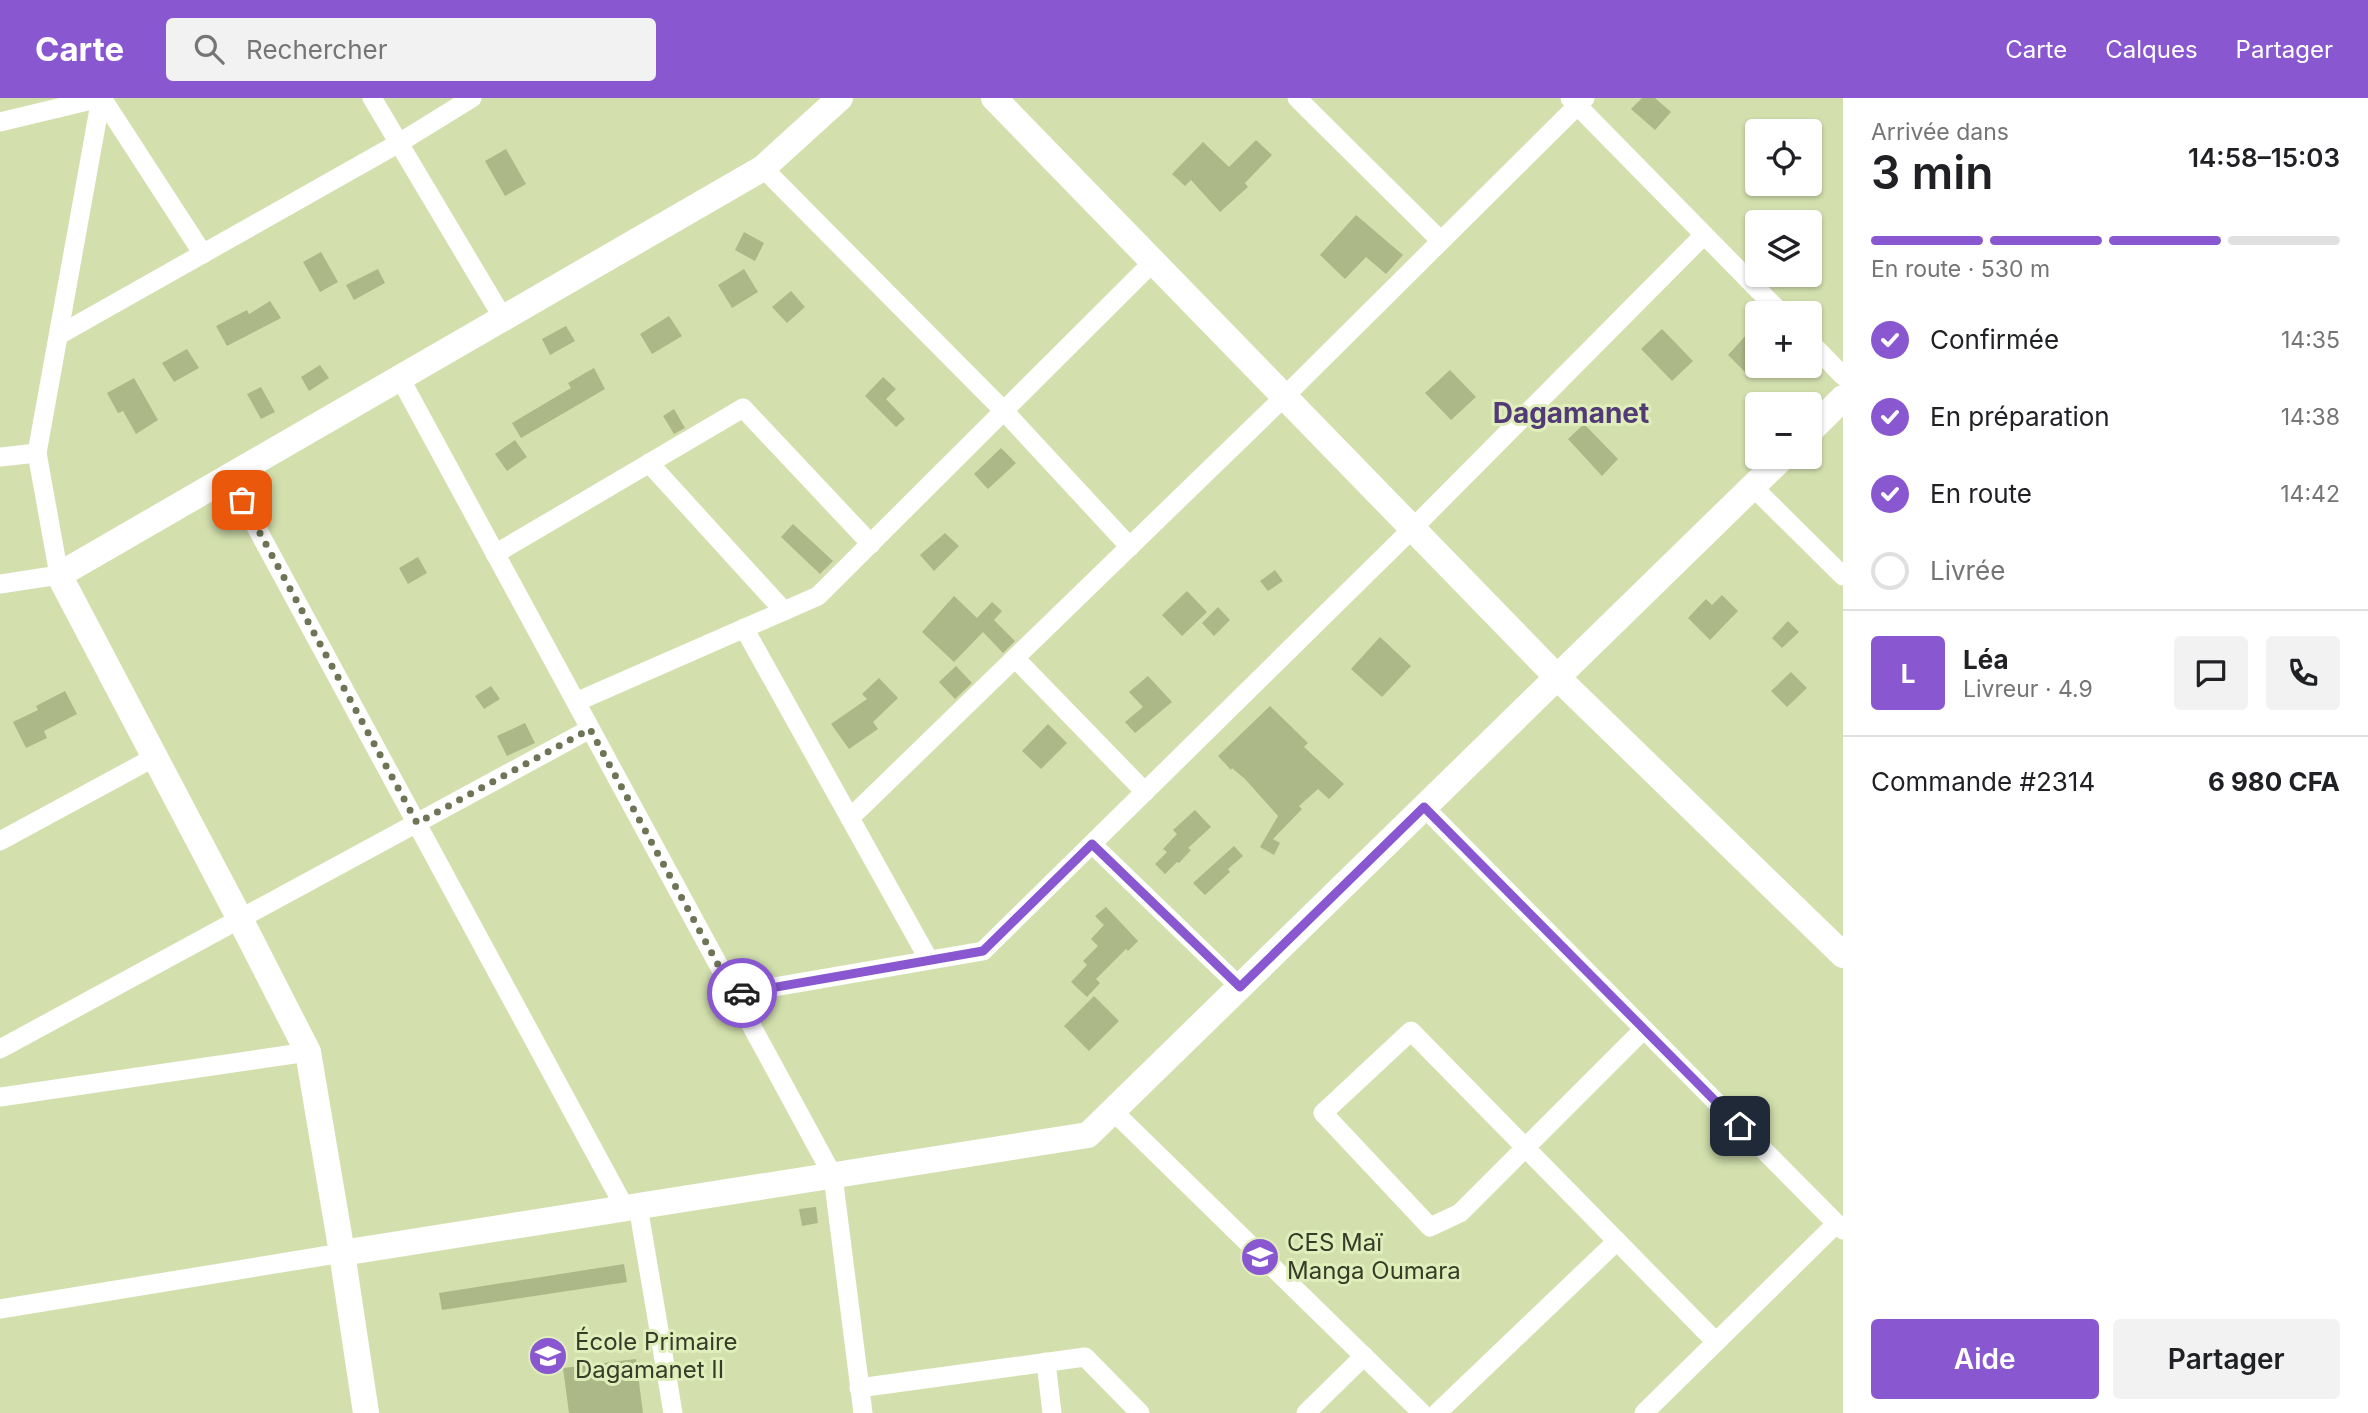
<!DOCTYPE html>
<html lang="fr">
<meta charset="utf-8">
<style>
:root{--surface:#fff;--page:#f2f2f2;--text:#202124;--muted:#757577;--line:#e0e0e0;--accent:#8958d1}
body{margin:0;font-family:Inter,sans-serif;background:var(--page);color:var(--text);height:100vh;display:flex;flex-direction:column;font-size:26px;white-space:nowrap}
*{box-sizing:border-box;margin:0}
p{font-size:23px;color:var(--muted)}
.icon{flex:none;width:38px;height:38px;fill:none;stroke:currentColor;stroke-width:2;stroke-linecap:round;stroke-linejoin:round}
.map{position:relative;flex:1;overflow:hidden}
.side{display:flex;flex-direction:column;background:var(--surface);width:525px}
.side>*{flex:none}
.tools{position:absolute;left:1745px;top:21px;display:grid;gap:14px}
.tools a{display:grid;place-items:center;width:77px;height:77px;border-radius:7px;background:var(--surface);box-shadow:0 2px 5px #0004;font-size:35px}
.pin{position:absolute;display:grid;place-items:center;width:60px;height:60px;color:#fff;margin:-30px;border-radius:14px;box-shadow:0 4px 10px #0006}
.courier{position:absolute;display:grid;place-items:center;width:70px;height:70px;margin:-35px;border:5px solid #8958d1;border-radius:50%;background:#fff;color:#222;box-shadow:0 2px 9px #0007}
.headline em{font-style:normal;font-weight:600}
.headline div{display:flex;flex-direction:column-reverse}
.headline{display:flex;align-items:center;justify-content:space-between;height:119px;padding:0 28px}
h1{font-size:46px;font-weight:600;line-height:52px}
.bar{display:grid;grid-template-columns:repeat(4,1fr);gap:10px 7px;align-content:center;height:84px;padding:0 28px}
.bar i{height:9px;border-radius:5px;background:var(--line)}
.bar .current{background:var(--accent)}
.bar p{grid-column:span 4}
.line{display:flex;align-items:center;gap:18px;padding:0 28px;border-top:2px solid var(--line)}
.line div{flex:1}
.round{display:grid;place-items:center;flex:none;width:74px;height:74px;border-radius:7px;background:var(--page)}
ol{padding:0 28px;list-style:none}
li{display:flex;align-items:center;gap:21px;height:77px}
li p{margin-inline-start:auto}
li .icon{padding:7px;border-radius:50%;background:var(--accent);color:#fff;stroke-width:4}
li:last-child{color:var(--muted)}
li i{width:38px;height:38px;border:4px solid var(--line);border-radius:50%}
.action{display:flex;gap:14px;margin-top:auto;padding:14px 28px}
.action a{flex:1;height:80px;border-radius:7px;background:var(--accent);color:#fff;font-size:28px;font-weight:600;line-height:80px;text-align:center}
.action a+a{background:var(--page);color:var(--text)}
header{display:flex;align-items:center;gap:42px;box-sizing:border-box;height:98px;padding:0 35px;background:var(--accent);color:#fff}
header strong{font-size:33px}
nav{display:flex;gap:38px;margin-inline-start:auto;font-size:24px}
.search{width:490px;height:63px;background:var(--page);display:flex;align-items:center;gap:18px;box-sizing:border-box;padding:0 24px;border-radius:7px;color:var(--muted);font-size:26px}
main{display:flex;flex:1;min-height:0}
.map>svg:first-child{display:block}
.building{fill:#acb887}
.lines{fill:none;stroke-linecap:round;stroke-linejoin:round}
.street{stroke:#fff;stroke-width:19}
.secondary{stroke:#fff;stroke-width:26}
.done{stroke:#6e7557;stroke-width:7;stroke-dasharray:0 12.6}
.route{stroke:#8958d1;stroke-width:9}
.labels{text-anchor:middle;stroke-width:6;stroke-linejoin:round;paint-order:stroke}
.poi-label{font-size:24px;fill:#373c28;stroke:#e0eebb;text-anchor:start}
.quarter-label{font-size:28px;font-weight:bold;fill:#513a76;stroke:#e0eebb}
</style>
<header>
<strong>Carte</strong>
<div class="search"><svg class="icon" aria-label="search" viewBox="0 0 24 24"><circle cx="10" cy="10" r="6"/><path d="M15 15l6 6"/></svg>Rechercher</div>
<nav><a>Carte</a><a>Calques</a><a>Partager</a></nav>
</header>
<main>
<div class="map">
<svg width="1843" height="1315" viewBox="0 0 1843 1315">
<rect width="100%" height="100%" fill="#d3e0ae"/>
<g class="building">
<path d="M1642 0H1655L1671 14 1655 32 1631 11Z"/>
<path d="M1256 42 1272 57 1245 85 1248 89 1220 114 1191 82 1185 88 1172 76 1203 44 1229 69Z"/>
<path d="M506 51 526 86 505 98 485 63Z"/>
<path d="M1356 117 1403 157 1386 176 1366 159 1345 181 1320 157Z"/>
<path d="M744 134 764 145 755 163 735 152Z"/>
<path d="M321 154 338 184 320 194 303 164Z"/>
<path d="M378 171 385 185 354 202 346 187Z"/>
<path d="M744 171 758 194 732 210 718 187Z"/>
<path d="M791 193 805 209 787 225 772 209Z"/>
<path d="M270 203 281 220 227 248 216 228 247 212 249 216Z"/>
<path d="M669 218 682 238 652 256 640 236Z"/>
<path d="M566 228 575 243 550 257 542 241Z"/>
<path d="M1662 231 1693 263 1672 283 1641 251Z"/>
<path d="M1749 234 1757 241V265L1747 276 1728 257Z"/>
<path d="M187 251 199 270 174 284 162 265Z"/>
<path d="M320 267 329 280 309 293 301 279Z"/>
<path d="M594 270 605 291 521 340 512 325 571 290 568 285Z"/>
<path d="M1450 272 1476 299 1451 322 1425 295Z"/>
<path d="M883 279 896 291 886 301 905 321 896 329 865 298Z"/>
<path d="M134 280 158 322 136 336 123 313 118 315 107 295Z"/>
<path d="M261 289 275 314 261 321 247 296Z"/>
<path d="M674 311 685 330 674 336 663 318Z"/>
<path d="M1584 326 1618 361 1602 378 1568 341Z"/>
<path d="M515 342 527 359 507 373 495 356Z"/>
<path d="M1001 350 1016 365 988 391 974 376Z"/>
<path d="M793 426 833 463 820 476 781 439Z"/>
<path d="M945 435 959 448 934 473 920 457Z"/>
<path d="M418 459 427 475 408 486 399 470Z"/>
<path d="M1275 472 1283 483 1268 493 1260 483Z"/>
<path d="M1187 493 1207 514 1182 538 1162 517Z"/>
<path d="M1722 497 1738 513 1710 542 1688 520 1706 501 1712 507Z"/>
<path d="M954 498 977 520 992 504 1002 513 994 522 1015 543 1003 555 983 534 954 564 922 534Z"/>
<path d="M1218 509 1230 522 1214 538 1202 525Z"/>
<path d="M1788 523 1799 534 1782 550 1772 540Z"/>
<path d="M1380 539 1411 568 1382 599 1351 571Z"/>
<path d="M956 568 972 585 955 601 939 584Z"/>
<path d="M1791 574 1807 590 1787 609 1771 593Z"/>
<path d="M1148 578 1172 604 1135 635 1125 624 1143 609 1129 594Z"/>
<path d="M879 580 898 600 873 624 878 631 849 651 831 626 867 601 862 596Z"/>
<path d="M491 588 500 601 484 611 475 598Z"/>
<path d="M65 593 77 616 44 633 47 640 26 650 13 624 38 612 36 608Z"/>
<path d="M1270 608 1308 645 1304 649 1344 686 1329 701 1318 691 1299 708 1302 711 1273 741 1280 745 1274 757 1260 749 1278 718 1245 681 1232 670 1231 672 1218 658Z"/>
<path d="M525 625 535 645 507 658 497 638Z"/>
<path d="M1048 626 1067 645 1041 671 1022 653Z"/>
<path d="M1195 712 1211 729 1188 750 1191 752 1179 765 1177 764 1165 776 1155 766 1167 754 1163 751 1177 736 1173 732Z"/>
<path d="M1234 748 1243 758 1228 771 1230 774 1205 797 1193 785Z"/>
<path d="M1106 809 1138 843 1128 853 1126 851 1096 881 1100 885 1087 899 1071 884 1087 867 1083 863 1098 848 1091 841 1104 827 1095 818Z"/>
<path d="M1094 898 1119 923 1089 953 1064 928Z"/>
<path d="M816 1109 818 1125 802 1128 799 1111Z"/>
<path d="M624 1166 627 1184 442 1212 439 1195Z"/>
<path d="M636 1261 643 1315H569L563 1270Z"/>
</g>
<g class="lines">
<g class="street">
<path d="M102 0 203 156"/>
<path d="M372 0 503 220"/>
<path d="M1297 0 1441 143"/>
<path d="M1570 0 1781 215"/>
<path d="M0 24 100 0"/>
<path d="M763 70 1004 313 1130 449"/>
<path d="M59 237 399 45 472 0"/>
<path d="M1810 244 1843 278"/>
<path d="M400 280 833 1078 863 1315"/>
<path d="M0 359 37 355"/>
<path d="M649 365 784 513"/>
<path d="M229 379 625 1110"/>
<path d="M1752 388 1843 478"/>
<path d="M495 456 743 310 871 446"/>
<path d="M0 486 59 477 37 355 101 0"/>
<path d="M744 530 929 862"/>
<path d="M1015 560 1145 694"/>
<path d="M576 604 818 498 1153 164"/>
<path d="M1424 709 1843 1132"/>
<path d="M850 720 1284 299 1585 0"/>
<path d="M0 743 155 659"/>
<path d="M1092 746 1240 889"/>
<path d="M734 896 983 853 1412 431 1704 137"/>
<path d="M1644 931 1460 1115 1430 1129 1323 1015 1411 933 1716 1244"/>
<path d="M0 951 590 631"/>
<path d="M0 999 308 954"/>
<path d="M1113 1013 1422 1315"/>
<path d="M638 1108 673 1315"/>
<path d="M0 1211 342 1155"/>
<path d="M1046 1264 1052 1315"/>
<path d="M859 1290 1085 1259 1140 1315"/>
<path d="M1306 1315 1364 1258"/>
<path d="M1437 1315 1617 1143"/>
<path d="M1644 1315 1836 1126"/>
</g>
<g class="secondary">
<path d="M994 0 1557 579 1843 857"/>
<path d="M1810 333 1843 300"/>
<path d="M342 1155 1088 1037 1783 359"/>
<path d="M366 1315 342 1155 308 954 240 821 59 477 763 70 840 0"/>
</g>
</g>
<g class="lines">
<path class="done" d="M242 402 417 725 590 631 734 896 742 895"/>
<path class="route" d="M742 895 983 853 1092 746 1240 889 1424 709 1740 1028"/>
</g>
<defs>
<symbol id="school-disc" viewBox="-11 -11 22 22"><circle r="9.5" fill="#8958d1" stroke="#e0eebb"/><path d="M0-5L7-2L0 1L-7-2ZM-4 1L0 2.5L4 1V4Q0 6-4 4Z" fill="#fff"/></symbol>
</defs>
<g fill-rule="evenodd">
<use href="#school-disc" x="1238" y="1137" width="44" height="44"/>
<use href="#school-disc" x="526" y="1236" width="44" height="44"/>
</g>
<g class="labels">
<g class="poi-label">
<text x="1287" y="1153">CES Maï<tspan x="1287" dy="28">Manga Oumara</tspan></text>
<text x="575" y="1252">École Primaire<tspan x="575" dy="28">Dagamanet II</tspan></text>
</g>
<g class="quarter-label">
<text x="1571" y="325">Dagamanet</text>
</g>
</g>
</svg>
<div class="tools">
<a><svg class="icon" aria-label="locate" viewBox="0 0 24 24"><circle cx="12" cy="12" r="6"/><path d="M12 2v4M12 18v4M2 12h4M18 12h4"/></svg></a>
<a><svg class="icon" aria-label="layers" viewBox="0 0 24 24"><path d="M12 4l9 5-9 5-9-5zM3 14l9 5 9-5"/></svg></a>
<a>+</a>
<a>−</a>
</div>
<div class="pin" style="left:242px;top:402px;background:#ea580c"><svg class="icon" aria-label="bag" viewBox="0 0 24 24"><path d="M5 8h14l-1 12H6zM9 8a3 3 0 0 1 6 0"/></svg></div>
<div class="pin" style="left:1740px;top:1028px;background:#1f2937"><svg class="icon" aria-label="home" viewBox="0 0 24 24"><path d="M3 11l9-7 9 7M6 9v11h12V9"/></svg></div>
<div class="courier" style="left:742px;top:895px"><svg class="icon" aria-label="car" viewBox="0 0 24 24"><path d="M5 17H2v-5l4-1 3-4h7l3 4 3 1v5h-3M9 17h6M6 11h13"/><circle cx="7" cy="17" r="2"/><circle cx="17" cy="17" r="2"/></svg></div>
</div>
<section class="side">
<div class="headline"><div><h1>3 min</h1><p>Arrivée dans</p></div><em>14:58–15:03</em></div>
<div class="bar"><i class="current"></i><i class="current"></i><i class="current"></i><i></i><p>En route · 530 m</p></div>
<ol>
<li><svg class="icon" aria-label="check" viewBox="0 0 24 24"><path d="M5 12l5 5 9-10"/></svg>Confirmée<p>14:35</p></li>
<li><svg class="icon" aria-label="check" viewBox="0 0 24 24"><path d="M5 12l5 5 9-10"/></svg>En préparation<p>14:38</p></li>
<li><svg class="icon" aria-label="check" viewBox="0 0 24 24"><path d="M5 12l5 5 9-10"/></svg>En route<p>14:42</p></li>
<li><i></i>Livrée</li>
</ol>
<div class="line" style="height:126px"><b class="round" style="background:var(--accent);color:#fff">L</b><div><b>Léa</b><p>Livreur · 4.9</p></div><a class="round"><svg class="icon" aria-label="chat" viewBox="0 0 24 24"><path d="M4 5h16v11H9l-5 4z"/></svg></a><a class="round"><svg class="icon" aria-label="phone" viewBox="0 0 24 24"><path d="M5 4h4l2 5-3 2q2 4 5 5l2-3 5 2v4C11 20 4 13 5 4z"/></svg></a></div>
<div class="line" style="height:91px"><div>Commande #2314</div><b>6 980 CFA</b></div>
<div class="action"><a>Aide</a><a>Partager</a></div>
</section>
</main>
